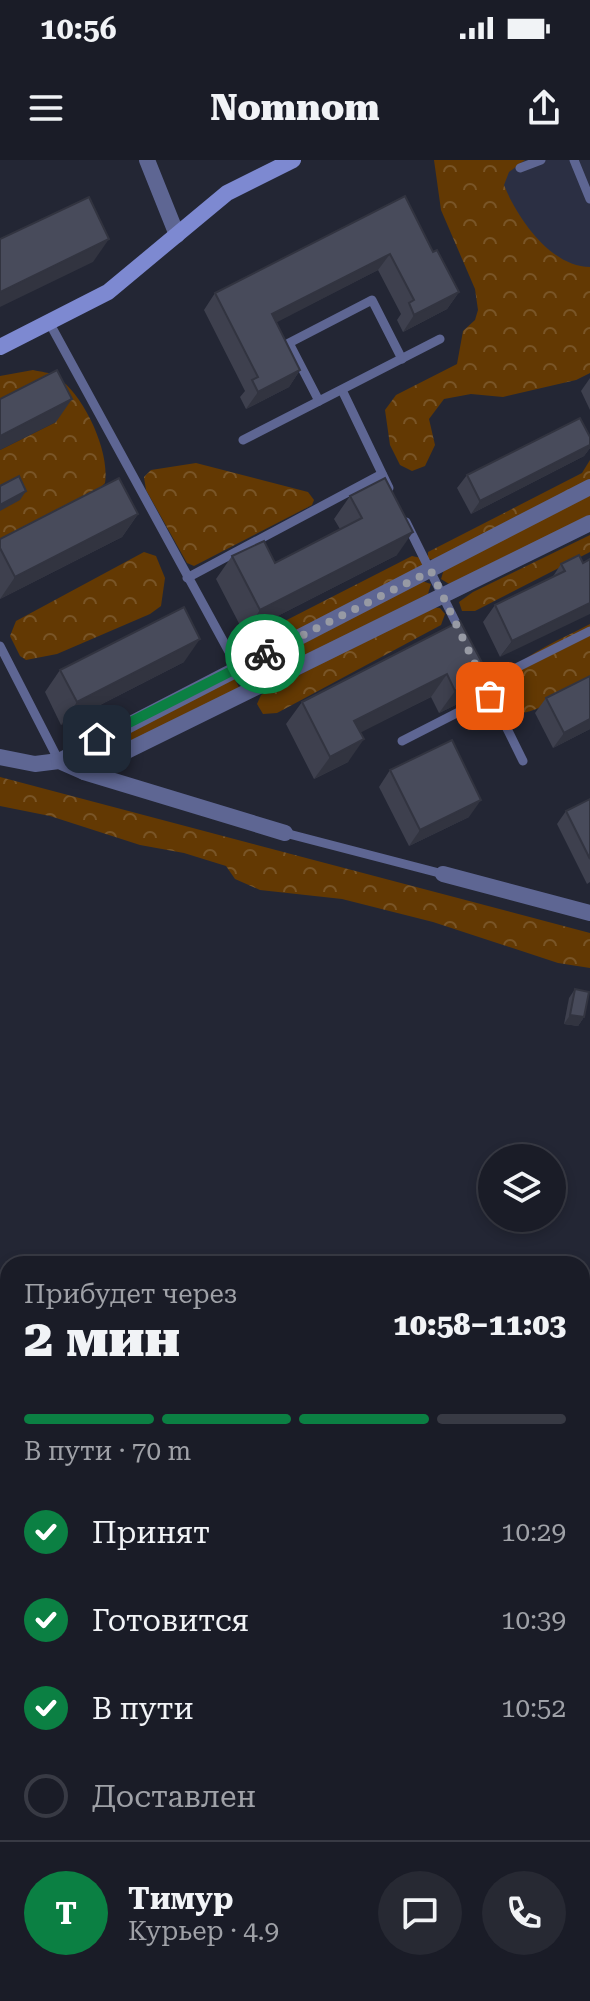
<!DOCTYPE html>
<html lang="ru">
<meta charset="utf-8">
<style>
:root{--surface:#1a1c27;--page:#272933;--text:#f1f3f6;--muted:#9fa1a7;--line:#383a44;--accent:#0b8043}
body{margin:0;font-family:"Roboto Serif",serif;background:var(--page);color:var(--text);height:100vh;display:flex;flex-direction:column;font-size:30px;white-space:nowrap}
*{box-sizing:border-box;margin:0}
p{font-size:26px;color:var(--muted)}
.icon{flex:none;width:44px;height:44px;fill:none;stroke:currentColor;stroke-width:2;stroke-linecap:round;stroke-linejoin:round}
.map{position:relative;flex:1;overflow:hidden}
.side{position:absolute;left:0px;top:1096px;width:590px;height:746px;display:flex;flex-direction:column;background:var(--surface);border-radius:24px 24px 0 0;box-shadow:0 4px 12px #0003,0 0 0 2px var(--line)}
.side>*{flex:none}
.controls{position:absolute;left:478px;top:984px;display:grid;gap:16px}
.controls a{display:grid;place-items:center;width:88px;height:88px;border-radius:50%;background:var(--surface);box-shadow:0 4px 12px #0003,0 0 0 2px var(--line);font-size:40px}
.pin{position:absolute;display:grid;place-items:center;width:68px;height:68px;color:#fff;margin:-34px;border-radius:16px;box-shadow:0 4px 12px #0006}
.courier{position:absolute;display:grid;place-items:center;width:80px;height:80px;margin:-40px;border:6px solid #0b8043;border-radius:50%;background:#fff;color:#222;box-shadow:0 2px 10px #0007}
.head em{font-style:normal;font-weight:800}
.head div{display:flex;flex-direction:column-reverse}
.head{display:flex;align-items:center;justify-content:space-between;height:136px;padding:0 24px}
h1{font-size:52px;font-weight:800;line-height:60px}
.bar{display:grid;grid-template-columns:repeat(4,1fr);gap:12px 8px;align-content:center;height:96px;padding:0 24px}
.bar i{height:10px;border-radius:6px;background:var(--line)}
.bar .active{background:var(--accent)}
.bar p{grid-column:span 4}
.line{display:flex;align-items:center;gap:20px;padding:0 24px;border-top:2px solid var(--line)}
.line div{flex:1}
.round{display:grid;place-items:center;flex:none;width:84px;height:84px;border-radius:42px;background:var(--page)}
ol{padding:0 24px;list-style:none}
li{display:flex;align-items:center;gap:24px;height:88px}
li p{margin-inline-start:auto}
li .icon{padding:8px;border-radius:50%;background:var(--accent);color:#fff;stroke-width:4}
li:last-child{color:var(--muted)}
li i{width:44px;height:44px;border:4px solid var(--line);border-radius:50%}
.status{display:flex;justify-content:space-between;align-items:center;height:56px;padding:0 40px;background:var(--surface);direction:ltr}
.status svg{height:22px;fill:currentColor}
header{display:flex;justify-content:space-between;align-items:center;height:104px;padding:0 24px;background:var(--surface);font-size:36px;font-weight:800}
.map>svg:first-child{display:block}
.built{fill:#2b2f43}
.green{fill:#633903}
.forest{fill:url(#forest-crowns)}
.water{fill:url(#water-waves)}
.lines{fill:none;stroke-linecap:round;stroke-linejoin:round}
.lane{stroke:#5e6693;stroke-width:9}
.street{stroke:#5e6693;stroke-width:16}
.secondary{stroke:#7d89d1;stroke-width:16}
.wall{fill:#3e404e}
.shaded-wall{fill:#323440}
.building{fill:#484b5b;stroke:#323440;stroke-width:2}
.done{stroke:#979aa4;stroke-width:8;stroke-dasharray:0 14.4}
.route{stroke:#0b8043;stroke-width:10}
</style>
<div class="status"><b>10:56</b><svg viewBox="0 0 49 12"><path d="M0 12V9h3v3zM5 12V6h3v6zM10 12V3h3v9zM15 12V0h3v12zM26 1h20v11H26zM47 4h2v5h-2z"/></svg></div>
<header><svg class="icon" aria-label="menu" viewBox="0 0 24 24"><path d="M4 6h16M4 12h16M4 18h16"/></svg>Nomnom<svg class="icon" aria-label="share" viewBox="0 0 24 24"><path d="M12 15V3M7 8l5-5 5 5M5 13v7h14v-7"/></svg></header>
<div class="map">
<svg width="590" height="1841" viewBox="0 0 590 1841">
<defs>
<pattern id="forest-crowns" width="20" height="18" patternUnits="userSpaceOnUse" patternTransform="scale(2)"><rect width="20" height="18" fill="#633903"/><path d="M2 6a3 3 0 1 1 6 0M12 15a3 3 0 1 1 6 0" fill="none" stroke="#795527"/></pattern>
<pattern id="water-waves" width="16" height="10" patternUnits="userSpaceOnUse" patternTransform="scale(2)"><rect width="16" height="10" fill="#a16a31"/><path d="M0 5q4-4 8 0t8 0" fill="none" stroke="#7a5a39"/></pattern>
</defs>
<rect width="100%" height="100%" fill="#232634"/>
<path class="built" d="M467 0H590V213L576 220Z"/>
<g class="green">
<path d="M590 335V356L449 424 441 419 444 409Z"/>
<path d="M422 421 431 424 428 434 262 518 252 515 251 511Z"/>
<path d="M234 518 240 529 88 605 77 602 78 592Z"/>
<path d="M590 1727V1758L582 1759V1728Z"/>
</g>
<g class="forest">
<path d="M434 0H525L509 12 504 25C517 58 551 107 590 107V213L576 220 503 237 471 234 444 239 429 259 435 285 425 306 412 311 400 305 390 285 385 250 396 235 457 204 463 171 475 160 478 150 475 129 441 50Z"/>
<path d="M33 210C41 212 50 212 57 217 84 235 110 291 105 323L92 336 0 383V290L56 262 0 254V216Z"/>
<path d="M590 300V323L435 400 428 399V392L582 313Z"/>
<path d="M196 303 308 332 314 340 312 345 194 406 187 403 146 330 144 317 151 310Z"/>
<path d="M590 375V392L475 451H462L459 442 473 432Z"/>
<path d="M144 392 156 396 165 418 161 446 150 454 57 494 26 500 20 496 10 476 16 461Z"/>
<path d="M412 396 421 398 424 407 247 497 238 493V485Z"/>
<path d="M430 447 440 448 445 454 441 465 277 553 263 554 257 544 261 535Z"/>
<path d="M590 464V521C566 534 509 573 484 546 505 501 548 486 590 464Z"/>
<path d="M0 617 590 773V808L558 803 433 762 342 739 260 730 235 719 226 706 184 693 140 685 50 656 0 646Z"/>
<path d="M0 1357H8V1418L0 1417Z"/>
<path d="M582 1432 590 1433V1500L582 1499Z"/>
<path d="M8 1575V1691L0 1692V1577Z"/>
</g>
<g class="water">
<path d="M582 1526 590 1529V1634L583 1638Z"/>
<path d="M0 1530 8 1534V1570L0 1563Z"/>
</g>
<g class="lines">
<g class="lane">
<path d="M574 0 590 39"/>
<path d="M520 8 541 0"/>
<path d="M50 164 251 532"/>
<path d="M342 230 389 328"/>
<path d="M319 241 289 183 372 140 402 199"/>
<path d="M243 280 440 179"/>
<path d="M406 362 460 471"/>
<path d="M187 418 382 314"/>
<path d="M0 486 59 601"/>
<path d="M478 510 523 601"/>
<path d="M484 524 590 471"/>
<path d="M402 581 490 536"/>
<path d="M285 673 443 714"/>
<path d="M582 1676H590"/>
<path d="M32 1834 33 1841"/>
<path d="M73 1834V1841"/>
<path d="M185 1834V1841"/>
<path d="M407 1841 409 1834"/>
</g>
<g class="street">
<path d="M147 0 177 75"/>
<path d="M0 597 35 604 59 601 84 612 285 673"/>
<path d="M59 601 590 327"/>
<path d="M84 612 590 363"/>
<path d="M443 714 590 753"/>
<path d="M456 1834 457 1841"/>
</g>
<g class="secondary">
<path d="M0 187 108 132 227 33 293 0"/>
<path d="M582 1716 590 1715"/>
<path d="M0 1743H8"/>
<path d="M582 1775 590 1774"/>
<path d="M0 1803H8"/>
</g>
</g>
<g class="wall">
<path d="M405 36 433 92 459 132 447 149 403 172 397 160 401 154 378 110 276 162 300 210 289 227 246 249 240 237 245 231 204 150 215 133Z"/>
<path d="M590 218V250L581 231Z"/>
<path d="M590 277V288L584 296 471 354 457 328 467 315Z"/>
<path d="M350 336 397 395 244 473 216 419 232 396 275 403 340 369 334 359Z"/>
<path d="M138 354 122 377 0 439V379Z"/>
<path d="M579 395 500 497 483 462 495 445 552 418 561 404Z"/>
<path d="M460 461 488 514 472 537 439 553 431 537 360 572 348 602 314 619 286 564 302 542Z"/>
<path d="M184 502 61 565 45 532 60 510Z"/>
<path d="M590 516V569L553 588 535 553 546 538Z"/>
<path d="M390 610 469 657 409 686 379 627Z"/>
<path d="M590 639V722L587 724 557 664 566 651Z"/>
<path d="M575 829 584 857 578 866 564 864 569 838Z"/>
<path d="M473 1834H582L590 1841H473Z"/>
</g>
<g class="shaded-wall">
<path d="M109 79 93 102 0 147V132Z"/>
<path d="M390 94 378 110 260 171 272 154Z"/>
<path d="M459 132 447 149 403 172 414 155Z"/>
<path d="M300 210 289 227 246 249 258 232Z"/>
<path d="M72 239 56 262 0 290V276Z"/>
<path d="M590 285V288L584 296 471 354 480 341Z"/>
<path d="M26 331 20 340 0 351V345Z"/>
<path d="M138 354 122 377 0 439 15 417Z"/>
<path d="M413 372 397 395 244 473 260 450Z"/>
<path d="M590 443V454L500 497 512 481Z"/>
<path d="M200 479 184 502 61 565 77 542Z"/>
<path d="M447 514 431 537 338 584 354 561Z"/>
<path d="M488 514 472 537 439 553 455 531Z"/>
<path d="M590 559V569L553 588 564 573Z"/>
<path d="M364 579 348 602 314 619 330 597Z"/>
<path d="M481 640 469 657 409 686 420 670Z"/>
<path d="M570 855 584 857 578 866 564 864Z"/>
</g>
<g class="building">
<path d="M405 36 433 92 437 90 459 132 414 155 409 143 414 140 390 94 272 154 300 210 258 232 252 220 258 217 215 133Z"/>
<path d="M89 37 109 79 0 132V79Z"/>
<path d="M57 210 72 239 0 276V239Z"/>
<path d="M580 258 590 277V285L480 341 467 315Z"/>
<path d="M19 316 26 331 0 345V326Z"/>
<path d="M119 318 138 354 15 417 0 388V379Z"/>
<path d="M385 318 413 372 260 450 232 396 264 381 275 403 362 358 350 336Z"/>
<path d="M579 395 583 403 590 399V443L512 481 495 445 565 411 561 404Z"/>
<path d="M184 447 200 479 77 542 60 510Z"/>
<path d="M460 461 488 514 455 531 447 514 354 561 364 579 330 597 302 542Z"/>
<path d="M590 516V559L564 573 546 538Z"/>
<path d="M452 580 481 640 420 670 390 610Z"/>
<path d="M590 639V699L566 651Z"/>
<path d="M575 829 589 832 584 857 570 855Z"/>
<path d="M582 1815H590V1841H480V1834H582Z"/>
</g>
<g class="lines">
<path class="done" d="M265 494 431 411 490 536"/>
<path class="route" d="M97 579 265 494"/>
</g>
</svg>
<div class="controls">
<a><svg class="icon" aria-label="layers" viewBox="0 0 24 24"><path d="M12 4l9 5-9 5-9-5zM3 14l9 5 9-5"/></svg></a>
</div>
<div class="pin" style="left:490px;top:536px;background:#ea580c"><svg class="icon" aria-label="bag" viewBox="0 0 24 24"><path d="M5 8h14l-1 12H6zM9 8a3 3 0 0 1 6 0"/></svg></div>
<div class="pin" style="left:97px;top:579px;background:#1f2937"><svg class="icon" aria-label="home" viewBox="0 0 24 24"><path d="M3 11l9-7 9 7M6 9v11h12V9"/></svg></div>
<div class="courier" style="left:265px;top:494px"><svg class="icon" aria-label="bike" viewBox="0 0 24 24"><circle cx="6" cy="16" r="4"/><circle cx="18" cy="16" r="4"/><path d="M6 16l4-8h5l3 8M10 8l3 8H6M13 5h3"/></svg></div>
<section class="side">
<div class="head"><div><h1>2 мин</h1><p>Прибудет через</p></div><em>10:58–11:03</em></div>
<div class="bar"><i class="active"></i><i class="active"></i><i class="active"></i><i></i><p>В пути · 70 m</p></div>
<ol>
<li><svg class="icon" aria-label="check" viewBox="0 0 24 24"><path d="M5 12l5 5 9-10"/></svg>Принят<p>10:29</p></li>
<li><svg class="icon" aria-label="check" viewBox="0 0 24 24"><path d="M5 12l5 5 9-10"/></svg>Готовится<p>10:39</p></li>
<li><svg class="icon" aria-label="check" viewBox="0 0 24 24"><path d="M5 12l5 5 9-10"/></svg>В пути<p>10:52</p></li>
<li><i></i>Доставлен</li>
</ol>
<div class="line" style="height:144px"><b class="round" style="background:var(--accent);color:#fff">Т</b><div><b>Тимур</b><p>Курьер · 4.9</p></div><a class="round"><svg class="icon" aria-label="chat" viewBox="0 0 24 24"><path d="M4 5h16v11H9l-5 4z"/></svg></a><a class="round"><svg class="icon" aria-label="phone" viewBox="0 0 24 24"><path d="M5 4h4l2 5-3 2q2 4 5 5l2-3 5 2v4C11 20 4 13 5 4z"/></svg></a></div>
</section>
</div>
